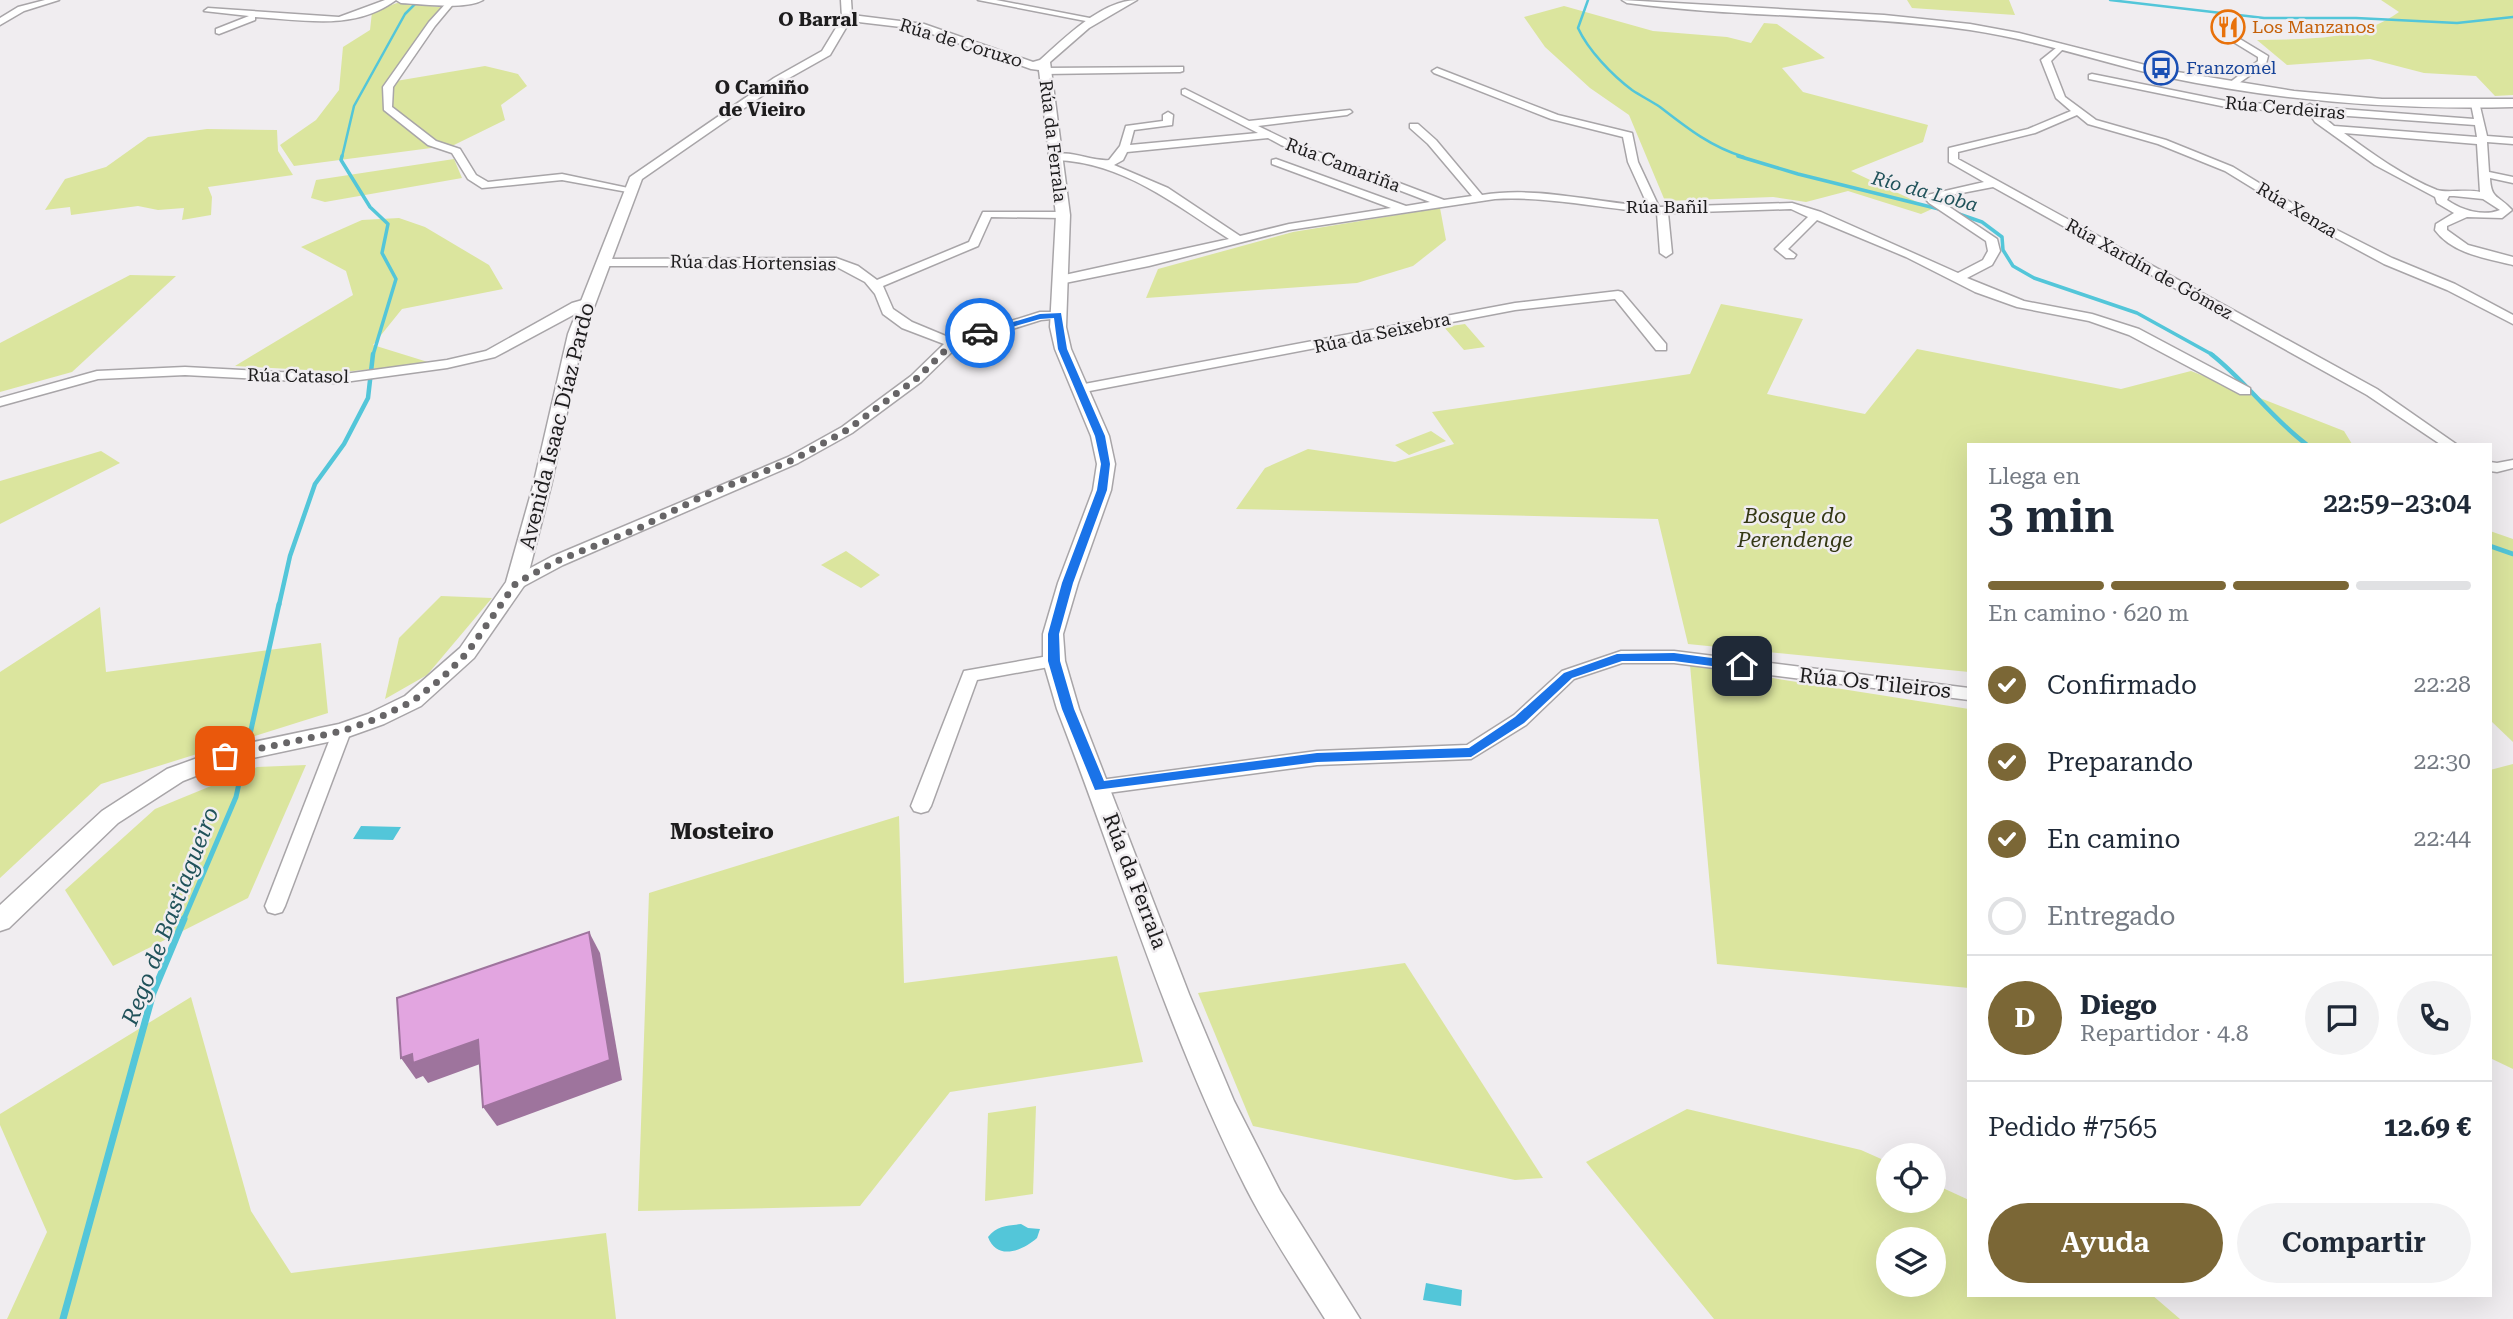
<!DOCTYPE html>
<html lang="es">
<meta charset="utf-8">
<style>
:root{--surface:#fff;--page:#f2f2f3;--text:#1f2937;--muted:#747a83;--line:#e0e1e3;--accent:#7b6736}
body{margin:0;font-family:"Roboto Serif",serif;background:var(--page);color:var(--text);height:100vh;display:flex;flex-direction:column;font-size:26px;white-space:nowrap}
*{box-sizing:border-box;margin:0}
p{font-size:23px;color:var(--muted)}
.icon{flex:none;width:38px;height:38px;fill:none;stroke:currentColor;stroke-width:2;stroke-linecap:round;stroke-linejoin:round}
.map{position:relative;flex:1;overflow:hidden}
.drawer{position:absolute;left:1967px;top:443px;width:525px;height:854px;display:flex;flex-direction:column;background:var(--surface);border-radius:0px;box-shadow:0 7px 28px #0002}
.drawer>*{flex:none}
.tools{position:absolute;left:1876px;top:1143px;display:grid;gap:14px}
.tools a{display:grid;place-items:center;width:70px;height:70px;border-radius:50%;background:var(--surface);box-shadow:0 7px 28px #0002;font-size:35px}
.pin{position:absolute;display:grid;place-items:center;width:60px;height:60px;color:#fff;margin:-30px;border-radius:14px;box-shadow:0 4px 10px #0006}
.courier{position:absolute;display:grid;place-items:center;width:70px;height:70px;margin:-35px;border:5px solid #1a73e8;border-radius:50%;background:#fff;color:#222;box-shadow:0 2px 9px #0007}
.summary em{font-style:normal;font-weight:600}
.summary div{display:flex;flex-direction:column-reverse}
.summary{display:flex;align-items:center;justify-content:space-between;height:119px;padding:0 21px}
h1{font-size:46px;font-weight:600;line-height:52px}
.bar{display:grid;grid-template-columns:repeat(4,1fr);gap:10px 7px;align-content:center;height:84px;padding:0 21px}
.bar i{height:9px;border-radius:5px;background:var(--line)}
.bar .current{background:var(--accent)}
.bar p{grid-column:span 4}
.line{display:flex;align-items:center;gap:18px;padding:0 21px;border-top:2px solid var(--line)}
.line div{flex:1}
.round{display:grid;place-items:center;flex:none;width:74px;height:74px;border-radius:37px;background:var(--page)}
ol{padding:0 21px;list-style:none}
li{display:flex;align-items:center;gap:21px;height:77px}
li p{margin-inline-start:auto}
li .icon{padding:7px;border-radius:50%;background:var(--accent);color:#fff;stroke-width:4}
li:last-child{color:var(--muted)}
li i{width:38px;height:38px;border:4px solid var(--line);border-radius:50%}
.cta{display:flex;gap:14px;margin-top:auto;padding:14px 21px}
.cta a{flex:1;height:80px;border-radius:42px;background:var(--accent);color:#fff;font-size:28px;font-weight:600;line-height:80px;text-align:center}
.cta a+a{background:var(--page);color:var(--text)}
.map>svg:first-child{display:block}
.green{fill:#dbe59e;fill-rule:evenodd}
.water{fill:#53c6d9}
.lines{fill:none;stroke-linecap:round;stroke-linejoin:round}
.stream-far4{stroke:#53c6d9;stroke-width:2.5}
.stream-far3{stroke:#53c6d9;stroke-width:3.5}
.stream-far2{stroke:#53c6d9;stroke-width:4.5}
.stream-far1{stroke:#53c6d9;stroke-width:5}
.stream{stroke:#53c6d9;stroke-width:7}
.minor-casing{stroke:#a8a5a8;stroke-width:3}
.tertiary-casing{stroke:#a8a5a8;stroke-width:3}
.minor{fill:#fff;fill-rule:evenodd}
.tertiary{fill:#fff;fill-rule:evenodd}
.shaded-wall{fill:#9e749d}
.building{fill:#e2a5e0;stroke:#9e749d;stroke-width:2}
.route{fill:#1a73e8}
.done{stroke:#676567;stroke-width:7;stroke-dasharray:0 12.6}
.labels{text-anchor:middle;stroke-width:5;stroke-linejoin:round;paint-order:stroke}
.far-food-label{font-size:18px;fill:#c56008;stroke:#f0edf0;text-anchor:start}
.far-street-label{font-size:18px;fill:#1d1c1d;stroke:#f0edf0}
.far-transit-label{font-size:18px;fill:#164399;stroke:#f0edf0;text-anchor:start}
.far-neighbourhood-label{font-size:19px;font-weight:bold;fill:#1d1c1d;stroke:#f0edf0}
.far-water-label{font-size:19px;font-style:italic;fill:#20525a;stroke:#f0edf0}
.street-label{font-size:21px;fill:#1d1c1d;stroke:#f0edf0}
.park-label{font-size:21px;font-style:italic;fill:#343814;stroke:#f0edf0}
.neighbourhood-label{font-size:23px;font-weight:bold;fill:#1d1c1d;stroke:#f0edf0}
.water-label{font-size:23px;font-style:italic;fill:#20525a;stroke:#f0edf0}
</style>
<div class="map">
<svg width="2513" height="1319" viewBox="0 0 2513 1319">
<rect width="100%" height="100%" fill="#f0edf0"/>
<g class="green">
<path d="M1907 0H2009L2015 15 1912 8Z"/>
<path d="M2381 0H2513V95L2495 96 2476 76 2424 73 2370 59 2287 65 2257 40C2304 39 2360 41 2399 12Z"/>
<path d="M397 3 452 8 425 37 396 81 485 66 518 74 527 86 501 105 505 120 454 145 294 166 280 145 316 120 339 90 343 47 370 30 372 12Z"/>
<path d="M1564 6 1653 31 1727 37 1751 43 1764 23 1777 24 1825 58 1782 68 1803 92 1928 125 1923 142 1851 171 1932 209 1921 214 1848 191 1806 202 1773 197 1665 201 1629 115 1590 88 1545 47 1524 17Z"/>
<path d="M207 129 277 130 278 151 293 175 208 187 212 197 211 215 182 220 184 208 158 210 138 206 71 215 70 207 45 210 65 179 106 167 148 137Z"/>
<path d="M454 159 462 178 325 202 311 198 316 180Z"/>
<path d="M1440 208 1446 240 1413 266 1357 283 1146 298 1158 269 1293 232Z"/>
<path d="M399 218 425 227 489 265 503 289 402 309 373 345 431 363 343 372 235 366 353 295 346 271 301 247 362 220Z"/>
<path d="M130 275 176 276 72 372 0 392V343Z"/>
<path d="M1721 304 1803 319 1767 394 1865 414 1917 349 2121 389 2191 371 2344 431 2352 444H1969V672L1688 644 1658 519 1236 509 1265 468 1308 449 1395 462 1454 444 1432 412 1690 374Z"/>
<path d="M1465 324 1485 347 1464 350 1444 327Z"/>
<path d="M1431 431 1446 441 1409 455 1395 445Z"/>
<path d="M101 451 120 463 0 524V481Z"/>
<path d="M2490 531 2513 539V742L2490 720Z"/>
<path d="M846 551 880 575 861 588 821 565Z"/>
<path d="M441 596 492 598 427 675 385 699 399 638Z"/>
<path d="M100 607 106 672 321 643 328 713 101 784 0 878V672Z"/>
<path d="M1690 665 1969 709V988L1717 964Z"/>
<path d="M2513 764V1069L2490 1058V770Z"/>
<path d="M306 765 248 898 113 966 65 890 155 809 257 767Z"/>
<path d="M899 816 904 983 1117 956 1143 1062 950 1092 860 1206 638 1211 649 893Z"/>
<path d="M1405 963 1543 1178 1515 1180 1253 1126 1198 993Z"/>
<path d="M191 997 251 1211 291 1273 606 1233 616 1319H7L47 1232 0 1125V1114Z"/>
<path d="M1036 1106 1033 1194 985 1201 988 1113Z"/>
<path d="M1687 1109 1861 1150 1888 1162V1200H1934V1184L1969 1200V1295H2152L2180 1319H1714L1586 1162ZM1934 1239V1284H1888V1239Z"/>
</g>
<g class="water">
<path d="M361 826 401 827 393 840 353 839Z"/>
<path d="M1021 1224 1028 1228 1040 1229 1037 1238C1022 1251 997 1261 988 1237 997 1225 1007 1226 1021 1224Z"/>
<path d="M1426 1283 1462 1290 1461 1306 1423 1300Z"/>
</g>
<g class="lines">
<g class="stream-far4">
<path d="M1588 0 1578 28C1588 50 1612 75 1632 90 1641 96 1651 101 1660 107 1687 128 1711 147 1744 157"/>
<path d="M2110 0 2264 18H2356L2457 23 2513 17"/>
<path d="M342 157 354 106 405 14 419 0"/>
</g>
<g class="stream-far3">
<path d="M342 156 341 160 370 207 388 224 382 253 396 279 373 355"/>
<path d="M1738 156 1798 174 1943 210"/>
<path d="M1956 213 1982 222 2002 237 2003 250 2013 266 2034 278 2137 313 2213 355"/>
</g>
<g class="stream-far2">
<path d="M2211 354C2246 381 2270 417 2306 444"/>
<path d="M2490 546 2513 554"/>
<path d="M279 605 290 556 315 484 344 444 368 398 373 354"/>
</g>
<path class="stream-far1" d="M183 921 236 797 279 604"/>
<path class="stream" d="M63 1319 153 993 184 919"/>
<defs>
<g id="minor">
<path d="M45 0H59L24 11 0 25V18L18 7Z"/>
<path d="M385 0H396C354 31 304 20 255 17V20L219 34 216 33V29L249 16 204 11 208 8 339 17Z"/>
<path d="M449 0 455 2 435 26 393 87 392 107 436 141 460 149 476 175 488 182 562 174 633 189V193L562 180 482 188 468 179 452 153 428 145 384 110 383 87 429 22Z"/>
<path d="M978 0H996L1100 20 1096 23Z"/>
<path d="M2225 30 2268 56 2266 64 2232 88 2229 87V83L2258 61V57L2222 35 2221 33Z"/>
<path d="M2061 44 2065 47 2051 61 2065 97 2096 120 2166 140 2233 167 2329 226 2392 258 2455 284 2513 315V324L2447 290 2384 264 2321 230 2225 171 2158 144 2088 124 2077 115 2035 133 1958 152V159L2377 389 2456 444H2440L2367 395 1993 187 1936 198 1997 239 2000 251 1992 265 1967 278 2024 301 2092 314 2139 329 2250 388V394H2240L2129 335 2089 321 2017 307 1975 292 1906 257 1817 220 1788 249 1796 255 1794 258H1786L1775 249 1808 217 1791 209 1668 213 1672 253 1666 257 1660 253 1657 213C1603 209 1549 196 1495 199L1289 230 1149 266 1060 284 1054 280 1060 276 1229 239C1174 204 1123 162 1055 160L1050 157C1066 147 1090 162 1109 160L1120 146 1126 126 1163 121V115L1168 112 1173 115 1172 125 1134 130 1130 145 1258 133 1182 94V90L1185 89 1249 121 1350 110 1352 112 1347 115 1258 126 1289 141 1444 200 1472 196 1428 144 1410 128V124H1418L1436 140 1482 195C1537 186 1592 202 1648 206L1628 162 1623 137 1551 119 1434 73 1432 71 1437 68 1558 115 1632 133 1638 162 1659 207 1792 203 1821 212 1958 273 1983 260 1988 251 1986 241 1929 203 1923 196 1984 182 1949 162V148L2028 129 2071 111 2056 98 2041 60ZM1268 138 1281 145 1430 202 1406 206 1276 159 1272 160V164L1391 208 1289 224 1240 236 1168 188 1114 165 1123 160 1127 152Z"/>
<path d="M1183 67V71L1180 72 1044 74 1039 71 1044 68Z"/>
<path d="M2092 74 2226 101 2305 107 2310 104 2315 107 2474 119 2471 104 2479 102 2487 136 2513 138V144L2487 142 2489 172 2513 177V183L2490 178C2491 200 2499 195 2512 210L2502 218 2467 217 2447 226V230L2468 245 2513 257V265C2485 258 2453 254 2435 230L2436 224 2454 213 2437 203 2435 197 2375 165 2315 122 2309 113 2226 107 2089 79V75ZM2320 114 2475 125 2477 137 2334 126ZM2344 133 2477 144 2480 192C2468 189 2446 193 2437 190 2404 177 2373 154 2344 133ZM2454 196 2483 199 2500 210C2483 217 2461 210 2447 200L2449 196Z"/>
<path d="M983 212H1063L1069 215 1063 218 991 217 978 246 883 286 893 309 912 322 953 339 1040 312H1062V318L1041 320 958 346 921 382 852 433 798 463 563 565 522 587H510L508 583 510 579 551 557 788 457 842 427 911 376 944 344 902 328 883 314 875 294 865 282 835 266H603L597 262 599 259 836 258 858 266 877 280 969 242Z"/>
<path d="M1618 291 1622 292 1666 344V350H1656L1615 299 1515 310 1079 393 1072 389 1079 385 1515 303Z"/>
<path d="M586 299 592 303 590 306 495 357 447 368 337 383 185 375 98 379 0 406V398L97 371 185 367 337 375 447 360 486 351 572 303Z"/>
<path d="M2513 460V468L2497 472 2490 471V462L2497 463Z"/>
<path d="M1621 651H1674L1969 688V700L1674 663H1622L1574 679 1526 725 1471 759 1317 765 1100 794 1093 792 1090 787 1093 782 1100 780 1317 751 1467 745 1514 715 1562 671Z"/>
<path d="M1054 655 1060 657 1063 661 1060 665 977 680 931 806 928 811 921 813 914 811 911 806 964 671Z"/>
<path d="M342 724 349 726 351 731 285 906 282 912 275 914 268 912 265 906 333 731 335 726Z"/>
</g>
<g id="tertiary">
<path d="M396 0H483C466 10 422 4 401 3Z"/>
<path d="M841 0H851L852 15 924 24 1033 62 1040 60C1065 38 1102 0 1137 0L1089 28 1050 62 1070 215 1066 327 1071 349 1109 436 1115 464 1111 490 1078 583 1063 634 1065 661 1079 709 1189 994 1234 1101 1280 1191 1360 1319H1325C1298 1276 1269 1233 1246 1188 1168 1034 1119 869 1057 709L1043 661V634L1058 583 1093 490 1097 464 1091 436 1055 349 1050 327 1056 215 1039 70 1031 69 918 29 850 21 830 55 782 82 642 179 584 334 551 486 526 583 474 658 421 706 384 724 342 739 229 763 183 781 118 823 9 928 0 931V905L102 811 167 769 225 748 339 724 368 714 405 696 460 648 506 582 533 486 568 334 630 177 774 78 822 51 842 18Z"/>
<path d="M1622 0 1884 15 1970 24 2019 33 2165 70 2294 91 2382 99H2513V107C2396 110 2280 101 2166 77 2100 62 2037 40 1970 30 1856 14 1741 18 1627 3Z"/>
</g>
</defs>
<use href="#minor" class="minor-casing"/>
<use href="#tertiary" class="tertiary-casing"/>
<use href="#minor" class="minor"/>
<use href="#tertiary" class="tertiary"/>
</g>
<g class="shaded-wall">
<path d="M589 932 600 953 622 1080 497 1126 483 1107Z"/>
<path d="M478 1040 491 1060 428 1083 423 1076 416 1079 401 1058 412 1054Z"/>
</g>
<path class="building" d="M589 932 610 1060 483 1107 478 1040 413 1063 412 1054 401 1058 397 998Z"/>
<path class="route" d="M1061 313 1067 349 1105 436 1110 464 1107 490 1073 583 1059 634 1060 661 1074 709 1104 781 1317 753 1469 748 1515 717 1564 673 1617 654 1674 653 1742 662 1748 666 1742 670 1674 661H1622L1572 678 1524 723 1471 757 1317 762 1095 790 1062 709 1048 661V634L1062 583 1097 490 1101 464 1095 436 1058 349 1054 318 1040 319 980 336 976 333 1040 314Z"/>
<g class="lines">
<path class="done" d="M225 756 342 731 376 719 413 701 442 678 467 653 516 583 557 561 639 528 705 495 793 460 847 430 916 379 953 343 980 333"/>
</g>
<defs>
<symbol id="restaurant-ring" viewBox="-11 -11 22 22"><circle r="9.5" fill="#f0edf0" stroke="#e8710a" stroke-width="1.5"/><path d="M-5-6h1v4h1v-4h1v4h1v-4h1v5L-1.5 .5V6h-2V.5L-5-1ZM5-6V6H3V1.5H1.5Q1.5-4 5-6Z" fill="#e8710a"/></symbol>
<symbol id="bus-ring" viewBox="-11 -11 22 22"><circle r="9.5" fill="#f0edf0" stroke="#1a4fb4" stroke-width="1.5"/><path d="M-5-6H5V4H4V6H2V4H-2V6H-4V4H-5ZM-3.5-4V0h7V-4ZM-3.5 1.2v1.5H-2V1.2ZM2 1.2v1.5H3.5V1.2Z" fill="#1a4fb4"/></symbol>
</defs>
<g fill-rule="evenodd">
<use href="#restaurant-ring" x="2209" y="8" width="38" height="38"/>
<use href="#bus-ring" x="2142" y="49" width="38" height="38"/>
</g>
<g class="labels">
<g class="far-food-label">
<text x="2252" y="33">Los Manzanos</text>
</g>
<g class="far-street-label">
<text transform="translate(961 43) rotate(17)" y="6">Rúa de Coruxo</text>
<text transform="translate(2285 108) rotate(5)" y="6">Rúa Cerdeiras</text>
<text transform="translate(1053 141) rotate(83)" y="6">Rúa da Ferrala</text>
<text transform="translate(1343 165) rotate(21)" y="6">Rúa Camariña</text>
<text x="1667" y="213">Rúa Bañil</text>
<text transform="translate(2297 210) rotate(31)" y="6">Rúa Xenza</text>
<text transform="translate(753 263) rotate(1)" y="6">Rúa das Hortensias</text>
<text transform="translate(2149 269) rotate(29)" y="6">Rúa Xardín de Gómez</text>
<text transform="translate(1382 333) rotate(-12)" y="6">Rúa da Seixebra</text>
<text transform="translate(298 376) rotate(1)" y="6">Rúa Catasol</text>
</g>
<g class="far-transit-label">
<text x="2186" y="74">Franzomel</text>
</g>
<g class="far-neighbourhood-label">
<text x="818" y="26">O Barral</text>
<text x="762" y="94">O Camiño<tspan x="762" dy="22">de Vieiro</tspan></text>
</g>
<g class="far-water-label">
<text transform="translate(1925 191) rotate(15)" y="7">Río da Loba</text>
</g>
<g class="street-label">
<text transform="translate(557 426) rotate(-76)" y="7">Avenida Isaac Díaz Pardo</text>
<text transform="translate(1875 683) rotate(6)" y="7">Rúa Os Tileiros</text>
<text transform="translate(1135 881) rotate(69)" y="7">Rúa da Ferrala</text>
</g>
<g class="park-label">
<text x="1795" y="523">Bosque do<tspan x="1795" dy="24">Perendenge</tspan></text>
</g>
<g class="neighbourhood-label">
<text x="722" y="839">Mosteiro</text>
</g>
<g class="water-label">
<text transform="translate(170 916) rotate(-69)" y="8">Rego de Bastiagueiro</text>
</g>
</g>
</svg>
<div class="tools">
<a><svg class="icon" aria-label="locate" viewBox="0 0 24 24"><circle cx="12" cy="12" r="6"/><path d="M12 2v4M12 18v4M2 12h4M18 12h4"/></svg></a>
<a><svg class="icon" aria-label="layers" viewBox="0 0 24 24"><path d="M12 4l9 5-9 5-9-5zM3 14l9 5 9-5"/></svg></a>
</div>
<div class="pin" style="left:225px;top:756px;background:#ea580c"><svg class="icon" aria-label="bag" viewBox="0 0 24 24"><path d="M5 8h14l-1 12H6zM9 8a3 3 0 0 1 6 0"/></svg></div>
<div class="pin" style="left:1742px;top:666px;background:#1f2937"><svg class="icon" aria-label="home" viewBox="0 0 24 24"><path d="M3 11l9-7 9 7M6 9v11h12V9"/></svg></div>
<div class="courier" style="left:980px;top:333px"><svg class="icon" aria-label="car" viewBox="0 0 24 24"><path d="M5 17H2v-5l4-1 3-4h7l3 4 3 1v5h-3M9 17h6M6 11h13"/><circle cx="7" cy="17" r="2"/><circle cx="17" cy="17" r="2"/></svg></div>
<section class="drawer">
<div class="summary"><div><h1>3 min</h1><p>Llega en</p></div><em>22:59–23:04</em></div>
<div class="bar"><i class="current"></i><i class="current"></i><i class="current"></i><i></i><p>En camino · 620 m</p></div>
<ol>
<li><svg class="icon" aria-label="check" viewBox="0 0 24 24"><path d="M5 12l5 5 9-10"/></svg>Confirmado<p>22:28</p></li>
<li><svg class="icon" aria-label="check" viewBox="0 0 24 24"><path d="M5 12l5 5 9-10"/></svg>Preparando<p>22:30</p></li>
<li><svg class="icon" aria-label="check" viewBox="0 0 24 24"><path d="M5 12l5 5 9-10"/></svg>En camino<p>22:44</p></li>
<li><i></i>Entregado</li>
</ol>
<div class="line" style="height:126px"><b class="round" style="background:var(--accent);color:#fff">D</b><div><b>Diego</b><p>Repartidor · 4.8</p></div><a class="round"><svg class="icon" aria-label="chat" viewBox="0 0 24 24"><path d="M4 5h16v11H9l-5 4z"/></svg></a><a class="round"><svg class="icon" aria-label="phone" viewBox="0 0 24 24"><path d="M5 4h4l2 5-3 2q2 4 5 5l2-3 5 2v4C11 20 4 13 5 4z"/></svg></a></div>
<div class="line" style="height:91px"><div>Pedido #7565</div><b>12.69 €</b></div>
<div class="cta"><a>Ayuda</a><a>Compartir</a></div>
</section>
</div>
